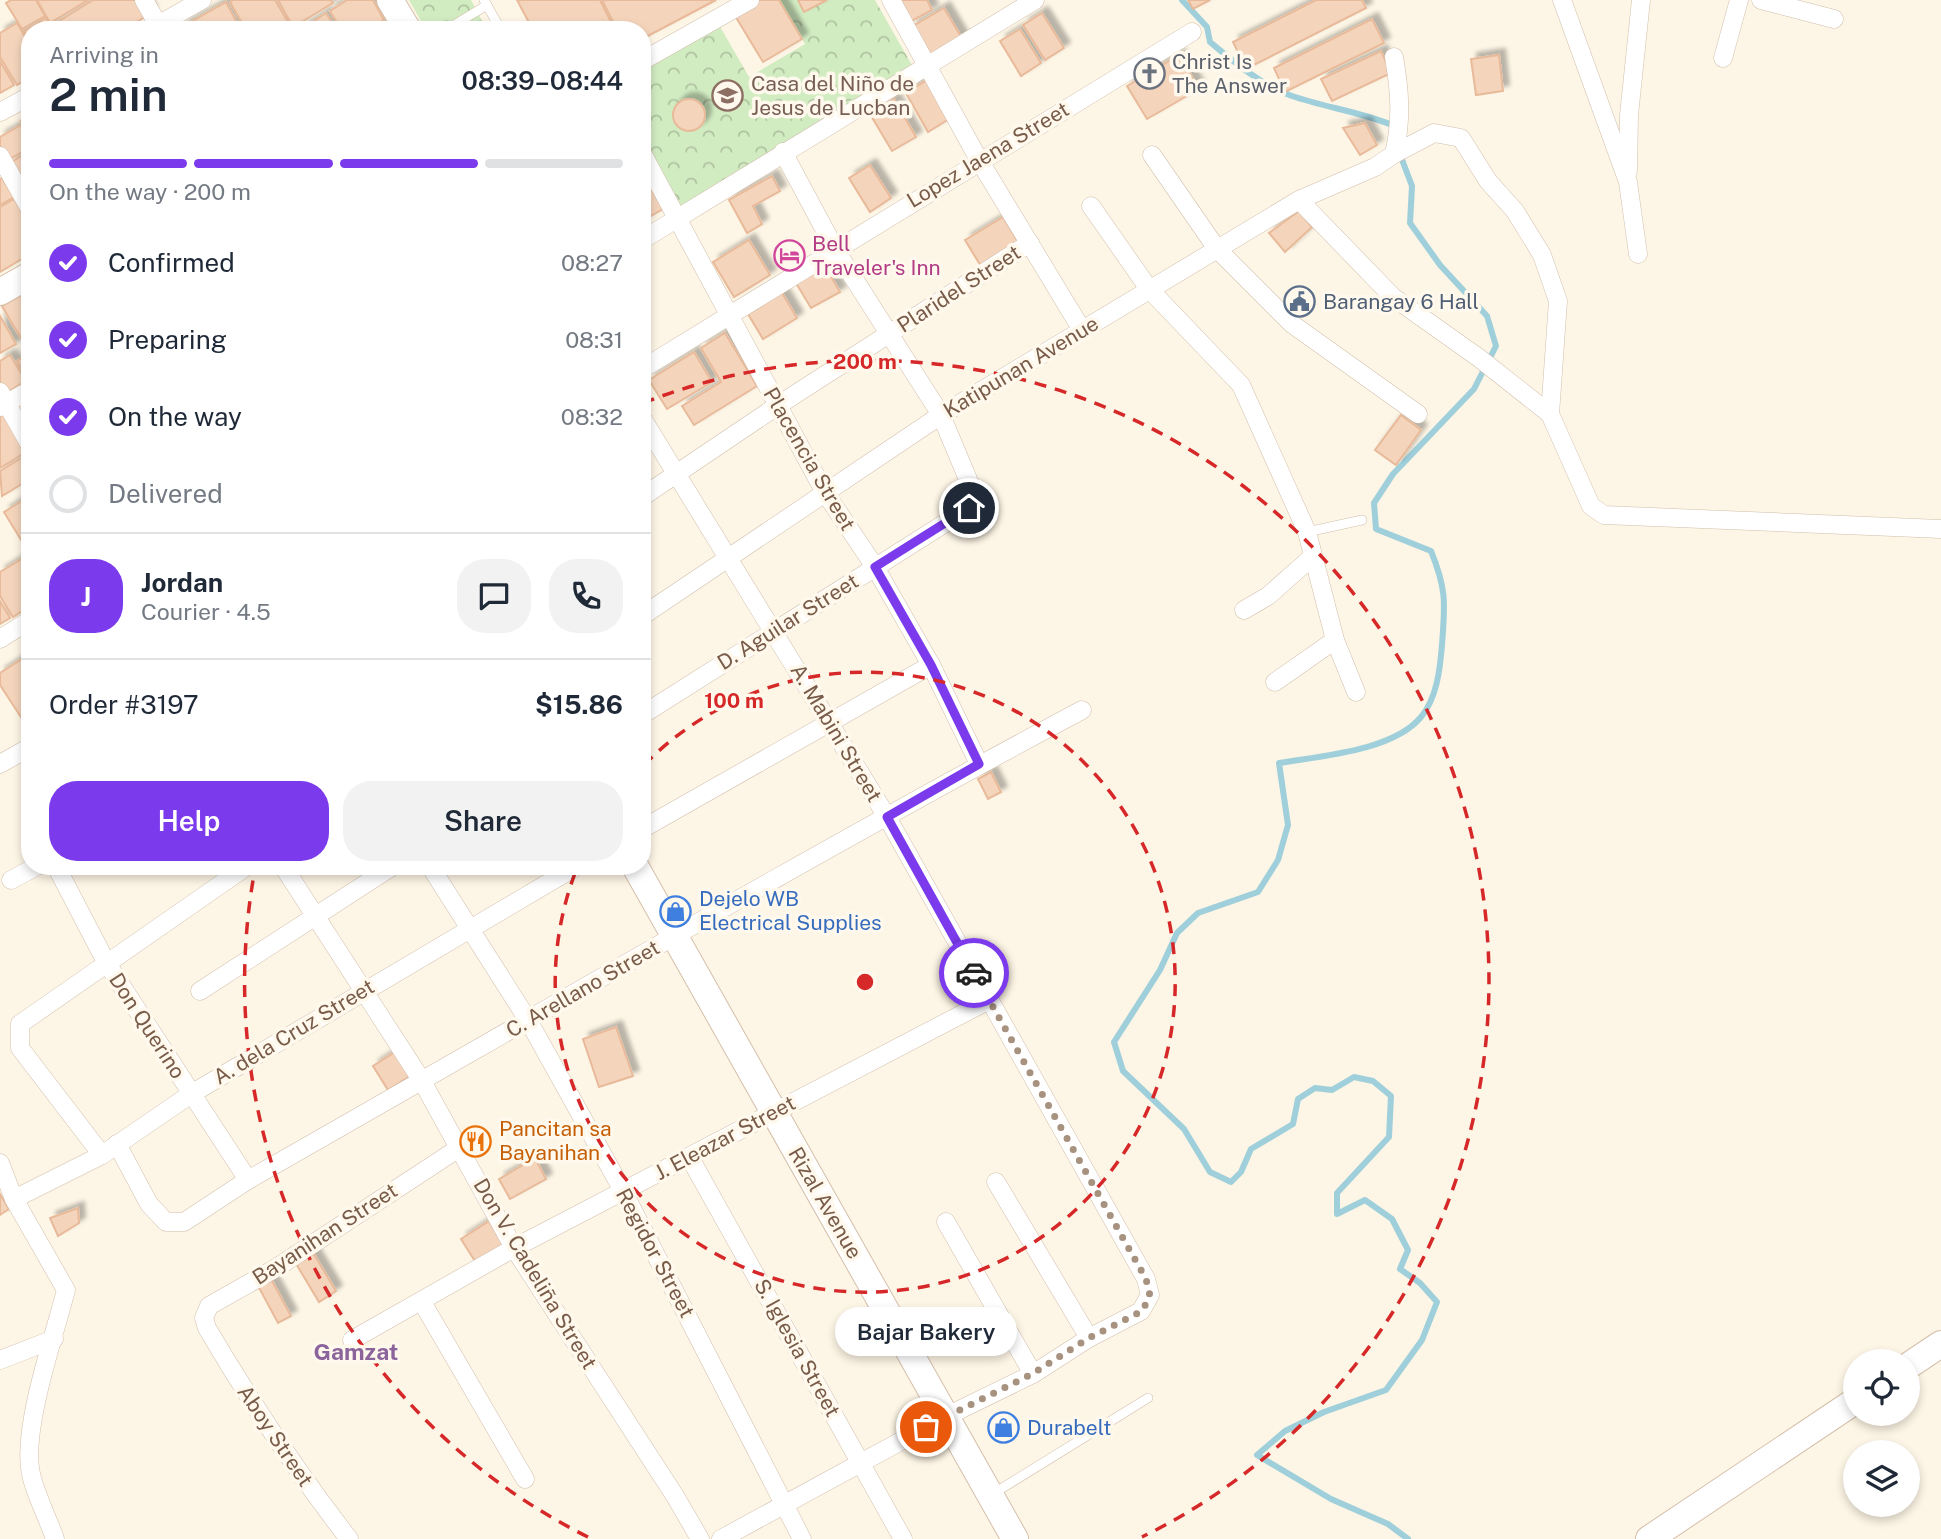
<!DOCTYPE html>
<meta charset="utf-8">
<style>
:root{--surface:#fff;--page:#f2f2f3;--text:#1f2937;--muted:#747a83;--line:#e0e1e3;--accent:#7c3aed}
body{margin:0;font-family:"Public Sans",sans-serif;background:var(--page);color:var(--text);height:100vh;display:flex;flex-direction:column;font-size:26px;white-space:nowrap}
*{box-sizing:border-box;margin:0}
p{font-size:23px;color:var(--muted)}
.icon{flex:none;width:38px;height:38px;fill:none;stroke:currentColor;stroke-width:2;stroke-linecap:round;stroke-linejoin:round}
.map{position:relative;flex:1;overflow:hidden}
.panel{position:absolute;left:21px;top:21px;width:630px;height:854px;display:flex;flex-direction:column;background:var(--surface);border-radius:28px;box-shadow:0 4px 10px #0003}
.panel>*{flex:none}
.tools{position:absolute;left:1843px;top:1349px;display:grid;gap:14px}
.tools a{display:grid;place-items:center;width:77px;height:77px;border-radius:50%;background:var(--surface);box-shadow:0 4px 10px #0003;font-size:35px}
.pin{position:absolute;display:grid;place-items:center;width:60px;height:60px;color:#fff;margin:-30px;border:4px solid #fff;border-radius:50%;box-shadow:0 2px 7px #0007}
.courier{position:absolute;display:grid;place-items:center;width:70px;height:70px;margin:-35px;border:5px solid #7c3aed;border-radius:50%;background:#fff;color:#222;box-shadow:0 2px 9px #0007}
.bubble{position:absolute;height:49px;border-radius:24px;background:var(--surface);box-shadow:0 4px 10px #0003;font-size:23px;font-weight:600;line-height:49px;text-align:center}
.overview em{font-style:normal;font-weight:600}
.overview div{display:flex;flex-direction:column-reverse}
.overview{display:flex;align-items:center;justify-content:space-between;height:119px;padding:0 28px}
h1{font-size:46px;font-weight:600;line-height:52px}
.bar{display:grid;grid-template-columns:repeat(4,1fr);gap:10px 7px;align-content:center;height:84px;padding:0 28px}
.bar i{height:9px;border-radius:5px;background:var(--line)}
.bar .current{background:var(--accent)}
.bar p{grid-column:span 4}
.line{display:flex;align-items:center;gap:18px;padding:0 28px;border-top:2px solid var(--line)}
.line div{flex:1}
.round{display:grid;place-items:center;flex:none;width:74px;height:74px;border-radius:28px;background:var(--page)}
ol{padding:0 28px;list-style:none}
li{display:flex;align-items:center;gap:21px;height:77px}
li p{margin-inline-start:auto}
li .icon{padding:7px;border-radius:50%;background:var(--accent);color:#fff;stroke-width:4}
li:last-child{color:var(--muted)}
li i{width:38px;height:38px;border:4px solid var(--line);border-radius:50%}
.button{display:flex;gap:14px;margin-top:auto;padding:14px 28px}
.button a{flex:1;height:80px;border-radius:28px;background:var(--accent);color:#fff;font-size:28px;font-weight:600;line-height:80px;text-align:center}
.button a+a{background:var(--page);color:var(--text)}
.map>svg:first-child{display:block}
.forest{fill:url(#forest-crowns)}
.lines{fill:none;stroke-linecap:round;stroke-linejoin:round}
.stream{stroke:#9ecfdb;stroke-width:6}
.building{fill:#f4d4bb;stroke:#e8ba9a;stroke-width:2;filter:url(#shadow)}
.service-casing{stroke:#d2bfad;stroke-width:10}
.minor-casing{stroke:#d2bfad;stroke-width:19}
.secondary-casing{stroke:#d5bfaa;stroke-width:28}
.service{stroke:#fff;stroke-width:9}
.minor{stroke:#fff;stroke-width:18}
.secondary{stroke:#fff;stroke-width:26}
.done{stroke:#a7917f;stroke-width:7;stroke-dasharray:0 12.6}
.route{stroke:#7c3aed;stroke-width:9}
.ring{fill:none;stroke:#d62828;stroke-width:3.5;stroke-dasharray:12 9}
.labels{text-anchor:middle;stroke-width:7;stroke-linejoin:round;paint-order:stroke}
.worship-label{font-size:21px;fill:#5b616d;stroke:#fff8ec;text-anchor:start}
.education-label{font-size:21px;fill:#785e54;stroke:#fff8ec;text-anchor:start}
.street-label{font-size:21px;fill:#785b48;stroke:#fff8ec}
.hotel-label{font-size:21px;fill:#b23c85;stroke:#fff8ec;text-anchor:start}
.service-label{font-size:21px;fill:#4e5e75;stroke:#fff8ec;text-anchor:start}
.shop-label{font-size:21px;fill:#366cbe;stroke:#fff8ec;text-anchor:start}
.food-label{font-size:21px;fill:#c56008;stroke:#fff8ec;text-anchor:start}
.neighbourhood-label{font-size:23px;font-weight:bold;fill:#8b649c;stroke:#fff8ec}
.centre{fill:#d62828;stroke:#fff8ec;stroke-width:3.5}
.ring-label{font-size:21px;text-anchor:middle;font-weight:bold;fill:#d62828;stroke:#fff8ec;stroke-width:7;stroke-linejoin:round;paint-order:stroke}
</style>
<div class="map">
<svg width="1941" height="1539" viewBox="0 0 1941 1539">
<defs>
<pattern id="forest-crowns" width="20" height="18" patternUnits="userSpaceOnUse" patternTransform="scale(1.75)"><rect width="20" height="18" fill="#d2ecc2"/><path d="M2 6a3 3 0 1 1 6 0M12 15a3 3 0 1 1 6 0" fill="none" stroke="#afc2a0"/></pattern>
<filter id="shadow"><feDropShadow dx="6" dy="-6" stdDeviation="2" flood-color="#0004"/></filter>
</defs>
<rect width="100%" height="100%" fill="#fdf5e5"/>
<g class="forest">
<path d="M409 0H471L487 30H426Z"/>
<path d="M779 0H875L913 67 679 207 642 137V67L718 23 749 77 805 44Z"/>
</g>
<g class="lines">
<g class="stream">
<path d="M1182 0 1207 27 1210 42C1234 62 1261 85 1292 96 1327 108 1363 112 1397 127"/>
<path d="M1401 157 1412 186 1410 223 1440 265 1487 316 1496 346 1474 389 1393 474 1374 503 1376 529 1431 551C1447 590 1445 604 1442 645 1440 669 1437 698 1421 717 1393 751 1320 756 1279 763L1288 825 1278 860 1258 892 1198 913 1177 933 1160 970 1114 1042 1123 1071 1184 1129 1210 1172 1231 1182 1241 1172 1251 1149 1293 1124 1298 1099 1315 1088 1332 1090 1354 1077 1373 1081 1391 1096 1389 1137 1337 1193V1214L1365 1200 1392 1219 1408 1250 1400 1269 1420 1283 1437 1302 1422 1340 1386 1390 1324 1412 1285 1431 1257 1455 1331 1499 1388 1524 1408 1539"/>
</g>
</g>
<g class="building">
<path d="M11 0H36L45 16 22 29 6 3Z"/>
<path d="M37 0H88L50 23Z"/>
<path d="M93 0H144L151 13 124 30H56L53 25Z"/>
<path d="M233 0H275L292 29 246 30 230 2Z"/>
<path d="M278 0H331L333 3 293 27Z"/>
<path d="M347 0H373L384 20 368 30H341L330 11Z"/>
<path d="M517 0H600L615 30H533Z"/>
<path d="M602 0H716L642 39V30H617Z"/>
<path d="M757 0H779L802 39 763 62 734 14Z"/>
<path d="M798 0H827L804 12Z"/>
<path d="M895 0H927L932 10 908 23Z"/>
<path d="M1188 0H1210L1193 9Z"/>
<path d="M1316 0H1362L1366 8 1246 69 1233 42Z"/>
<path d="M226 2 241 30H184L182 27Z"/>
<path d="M944 8 963 40 930 59 911 27Z"/>
<path d="M326 13 337 30H300Z"/>
<path d="M1042 13 1064 48 1045 60 1023 25Z"/>
<path d="M46 18 53 30H30V40L24 31Z"/>
<path d="M1372 19 1384 43 1285 92 1274 68Z"/>
<path d="M386 22 391 30H374Z"/>
<path d="M17 23 30 45V78L17 85 0 57V33Z"/>
<path d="M1020 29 1041 63 1021 76 1000 41Z"/>
<path d="M1381 51 1391 73 1332 101 1321 79Z"/>
<path d="M1179 55 1199 89 1147 119 1127 86Z"/>
<path d="M1499 55 1503 91 1476 95 1471 59Z"/>
<path d="M0 61 14 85 0 93Z"/>
<path d="M927 80 949 119 928 132 906 93Z"/>
<path d="M894 99 916 137 892 151 870 114Z"/>
<circle cx="689" cy="115" r="16"/>
<path d="M30 116V138L21 121Z"/>
<path d="M1365 123 1377 145 1360 155 1343 128Z"/>
<path d="M21 125 30 148 6 161 0 151V137Z"/>
<path d="M30 151V192L8 164Z"/>
<path d="M870 165 891 198 870 212 849 178Z"/>
<path d="M772 176 780 191 753 206 762 224 747 233 729 200Z"/>
<path d="M2 178 14 197 0 205V179Z"/>
<path d="M651 188 663 209 642 221V193Z"/>
<path d="M14 199 30 225V254L0 272V207Z"/>
<path d="M1299 211 1312 227 1285 252 1269 233Z"/>
<path d="M1003 217 1020 245 982 268 965 240Z"/>
<path d="M749 240 770 275 734 297 713 262Z"/>
<path d="M825 266 840 292 811 308 796 283Z"/>
<path d="M30 290V335L22 340 2 306Z"/>
<path d="M782 293 797 318 763 339 748 314Z"/>
<path d="M0 316 16 344 0 353Z"/>
<path d="M725 333 757 386 694 425 682 406 721 382 701 348Z"/>
<path d="M694 352 712 382 667 409 649 380Z"/>
<path d="M30 353V381H29L17 361Z"/>
<path d="M10 355 26 381 4 394 0 387V361Z"/>
<path d="M0 410 29 450 0 468Z"/>
<path d="M1401 415 1421 430 1396 465 1375 450Z"/>
<path d="M30 453V479L2 496 0 471Z"/>
<path d="M30 496V546L26 548 4 512Z"/>
<path d="M30 554V606L13 617 0 596V572Z"/>
<path d="M0 601 10 618 0 624Z"/>
<path d="M25 657 30 665V731L0 685V673Z"/>
<path d="M991 772 1001 792 988 799 978 779Z"/>
<path d="M616 1027 633 1076 599 1087 583 1039Z"/>
<path d="M398 1050 413 1074 388 1090 373 1066Z"/>
<path d="M535 1158 546 1179 510 1199 499 1179Z"/>
<path d="M0 1194 9 1209 0 1215Z"/>
<path d="M78 1208 79 1223 58 1236 50 1218Z"/>
<path d="M489 1221 506 1249 478 1266 461 1239Z"/>
<path d="M312 1251 336 1291 319 1302 295 1262Z"/>
<path d="M270 1277 291 1316 278 1323 257 1284Z"/>
</g>
<g class="lines">
<defs>
<g id="service">
<path d="M484 0 501 30"/>
<path d="M446 30 487 5"/>
<path d="M1307 532 1362 520"/>
<path d="M991 1495 1148 1398"/>
</g>
<g id="minor">
<path d="M144 0 161 30"/>
<path d="M891 0 979 160 1082 330"/>
<path d="M1562 0 1628 182 1638 254"/>
<path d="M1761 0 1834 19"/>
<path d="M149 30 202 0"/>
<path d="M1723 58 1739 0"/>
<path d="M642 61 750 0"/>
<path d="M0 112 30 96"/>
<path d="M642 153 824 491 875 567 931 665 979 764"/>
<path d="M1394 154 1434 133 1461 138 1488 181 1515 211 1542 255 1558 301 1550 414"/>
<path d="M1152 155 1217 249 1292 324 1418 414"/>
<path d="M0 156 30 209"/>
<path d="M1628 171 1629 115 1641 0"/>
<path d="M1299 200 1393 297 1479 358 1550 414 1591 506 1604 515 1941 529"/>
<path d="M1091 206 1149 289 1241 385 1307 532 1335 640 1356 692"/>
<path d="M642 240 1035 0"/>
<path d="M642 369 1192 32"/>
<path d="M0 392 30 445"/>
<path d="M0 407 30 390"/>
<path d="M642 418 887 817 1146 1279 1150 1295 1141 1311 1089 1338 1033 1374 947 1416 721 1539"/>
<path d="M642 497 777 406 1030 243"/>
<path d="M1244 610 1268 596 1312 557"/>
<path d="M642 616 941 415 1299 200 1375 167 1394 154C1402 120 1400 91 1394 57"/>
<path d="M0 639 30 620"/>
<path d="M1275 682 1335 640"/>
<path d="M642 715 969 508 975 496 941 415 835 249 783 152"/>
<path d="M0 764 30 747"/>
<path d="M642 829 931 665"/>
<path d="M56 866 106 962 248 1180"/>
<path d="M283 866 422 1081 514 1248 675 1496 700 1539"/>
<path d="M430 866 528 1020 623 1191 802 1539"/>
<path d="M11 880 37 866"/>
<path d="M200 991 393 866"/>
<path d="M117 1144 149 1204 166 1222H184L248 1180C526 1022 801 860 1082 710"/>
<path d="M102 1155 20 1048V1024L247 866"/>
<path d="M690 1158 903 1539"/>
<path d="M0 1163 14 1199 66 1290C54 1337 24 1422 30 1468 32 1488 48 1518 55 1539"/>
<path d="M996 1182 1089 1338"/>
<path d="M14 1199 102 1155 191 1094 577 866"/>
<path d="M946 1222 1033 1374"/>
<path d="M422 1302 525 1479"/>
<path d="M352 1340 514 1248 989 1000"/>
<path d="M0 1360 54 1339"/>
<path d="M349 1539C297 1472 250 1401 207 1328L204 1318 209 1306 276 1268 459 1148"/>
</g>
<g id="secondary">
<path d="M390 0 408 30"/>
<path d="M0 292 30 275"/>
<path d="M635 866 1015 1539"/>
<path d="M1908 1366 1941 1344"/>
<path d="M1649 1539 1855 1401"/>
</g>
</defs>
<use href="#service" class="service-casing"/>
<use href="#minor" class="minor-casing"/>
<use href="#secondary" class="secondary-casing"/>
<use href="#service" class="service"/>
<use href="#minor" class="minor"/>
<use href="#secondary" class="secondary"/>
</g>
<g class="lines">
<path class="done" d="M926 1427 1032 1374 1089 1338 1142 1311 1150 1296 1146 1279 974 973"/>
<path class="route" d="M969 508 875 567 931 665 979 764 887 817 974 973"/>
</g>
<g class="ring">
<path d="M644 765A310 310 0 1 1 577 868"/>
<path d="M588 1537A620 620 0 0 1 255 869M643 403A620 620 0 0 1 1142 1537"/>
</g>
<defs>
<symbol id="church-ring" viewBox="-11 -11 22 22"><circle r="9.5" fill="#fff8ec" stroke="#6b7280" stroke-width="1.5"/><path d="M-1.2-6h2.4v3.5h3.3v2.4h-3.3V6h-2.4V-.1h-3.3v-2.4h3.3Z" fill="#6b7280"/></symbol>
<symbol id="school-ring" viewBox="-11 -11 22 22"><circle r="9.5" fill="#fff8ec" stroke="#8d6e63" stroke-width="1.5"/><path d="M0-5L7-2L0 1L-7-2ZM-4 1L0 2.5L4 1V4Q0 6-4 4Z" fill="#8d6e63"/></symbol>
<symbol id="hotel-ring" viewBox="-11 -11 22 22"><circle r="9.5" fill="#fff8ec" stroke="#d1479c" stroke-width="1.5"/><path d="M-6-4.5h1.5V1H6V5H4.5V3h-9V5H-6ZM-4 0a1.8 1.8 0 1 1 3.6 0ZM.5 0V-2.5h3Q6-2.5 6 0Z" fill="#d1479c"/></symbol>
<symbol id="civic-ring" viewBox="-11 -11 22 22"><circle r="9.5" fill="#fff8ec" stroke="#5c6f8a" stroke-width="1.5"/><path d="M-.6-6.5H3V-4.5H.6V-3L4-1V1h2V6H-6V1h2V-1L-.6-3ZM-1.2 2.5V6h2.4V2.5Z" fill="#5c6f8a"/></symbol>
<symbol id="shop-ring" viewBox="-11 -11 22 22"><circle r="9.5" fill="#fff8ec" stroke="#3f7fe0" stroke-width="1.5"/><path d="M-5-2.5h2.3a2.7 3.5 0 0 1 5.4 0H5L5.5 6h-11ZM-1.5-2.5h3a1.5 2.3 0 0 0-3 0Z" fill="#3f7fe0"/></symbol>
<symbol id="restaurant-ring" viewBox="-11 -11 22 22"><circle r="9.5" fill="#fff8ec" stroke="#e8710a" stroke-width="1.5"/><path d="M-5-6h1v4h1v-4h1v4h1v-4h1v5L-1.5 .5V6h-2V.5L-5-1ZM5-6V6H3V1.5H1.5Q1.5-4 5-6Z" fill="#e8710a"/></symbol>
</defs>
<g fill-rule="evenodd">
<use href="#church-ring" x="1132" y="56" width="35" height="35"/>
<use href="#school-ring" x="710" y="78" width="35" height="35"/>
<use href="#hotel-ring" x="772" y="238" width="35" height="35"/>
<use href="#civic-ring" x="1282" y="284" width="35" height="35"/>
<use href="#shop-ring" x="658" y="894" width="35" height="35"/>
<use href="#restaurant-ring" x="458" y="1124" width="35" height="35"/>
<use href="#shop-ring" x="986" y="1410" width="35" height="35"/>
</g>
<g class="labels">
<g class="worship-label">
<text x="1172" y="69">Christ Is<tspan x="1172" dy="24">The Answer</tspan></text>
</g>
<g class="education-label">
<text x="751" y="91">Casa del Niño de<tspan x="751" dy="24">Jesus de Lucban</tspan></text>
</g>
<g class="street-label">
<text transform="translate(988 155) rotate(-31)" y="7">Lopez Jaena Street</text>
<text transform="translate(959 289) rotate(-33)" y="7">Plaridel Street</text>
<text transform="translate(1021 367) rotate(-31)" y="7">Katipunan Avenue</text>
<text transform="translate(809 459) rotate(60)" y="7">Placencia Street</text>
<text transform="translate(788 622) rotate(-32)" y="7">D. Aguilar Street</text>
<text transform="translate(836 733) rotate(59)" y="7">A. Mabini Street</text>
<text transform="translate(583 989) rotate(-30)" y="7">C. Arellano Street</text>
<text transform="translate(147 1026) rotate(57)" y="7">Don Querino</text>
<text transform="translate(294 1032) rotate(-31)" y="7">A. dela Cruz Street</text>
<text transform="translate(725 1138) rotate(-28)" y="7">J. Eleazar Street</text>
<text transform="translate(825 1203) rotate(60)" y="7">Rizal Avenue</text>
<text transform="translate(325 1234) rotate(-33)" y="7">Bayanihan Street</text>
<text transform="translate(655 1253) rotate(62)" y="7">Regidor Street</text>
<text transform="translate(535 1274) rotate(59)" y="7">Don V. Cadeliña Street</text>
<text transform="translate(797 1348) rotate(61)" y="7">S. Iglesia Street</text>
<text transform="translate(275 1436) rotate(56)" y="7">Aboy Street</text>
</g>
<g class="hotel-label">
<text x="812" y="251">Bell<tspan x="812" dy="24">Traveler's Inn</tspan></text>
</g>
<g class="service-label">
<text x="1323" y="309">Barangay 6 Hall</text>
</g>
<g class="shop-label">
<text x="699" y="906">Dejelo WB<tspan x="699" dy="24">Electrical Supplies</tspan></text>
<text x="1027" y="1435">Durabelt</text>
</g>
<g class="food-label">
<text x="499" y="1136">Pancitan sa<tspan x="499" dy="24">Bayanihan</tspan></text>
</g>
<g class="neighbourhood-label">
<text x="356" y="1360">Gamzat</text>
</g>
</g>
<circle cx="865" cy="982" r="10" class="centre"/>
<g class="ring-label">
<text x="865" y="369">200 m</text>
<text x="734" y="708">100 m</text>
</g>
</svg>
<div class="tools">
<a><svg class="icon" aria-label="locate" viewBox="0 0 24 24"><circle cx="12" cy="12" r="6"/><path d="M12 2v4M12 18v4M2 12h4M18 12h4"/></svg></a>
<a><svg class="icon" aria-label="layers" viewBox="0 0 24 24"><path d="M12 4l9 5-9 5-9-5zM3 14l9 5 9-5"/></svg></a>
</div>
<div class="pin" style="left:926px;top:1427px;background:#ea580c"><svg class="icon" aria-label="bag" viewBox="0 0 24 24"><path d="M5 8h14l-1 12H6zM9 8a3 3 0 0 1 6 0"/></svg></div>
<div class="pin" style="left:969px;top:508px;background:#1f2937"><svg class="icon" aria-label="home" viewBox="0 0 24 24"><path d="M3 11l9-7 9 7M6 9v11h12V9"/></svg></div>
<div class="courier" style="left:974px;top:973px"><svg class="icon" aria-label="car" viewBox="0 0 24 24"><path d="M5 17H2v-5l4-1 3-4h7l3 4 3 1v5h-3M9 17h6M6 11h13"/><circle cx="7" cy="17" r="2"/><circle cx="17" cy="17" r="2"/></svg></div>
<div class="bubble" style="left:835px;top:1307px;width:182px">Bajar Bakery</div>
<section class="panel">
<div class="overview"><div><h1>2 min</h1><p>Arriving in</p></div><em>08:39–08:44</em></div>
<div class="bar"><i class="current"></i><i class="current"></i><i class="current"></i><i></i><p>On the way · 200 m</p></div>
<ol>
<li><svg class="icon" aria-label="check" viewBox="0 0 24 24"><path d="M5 12l5 5 9-10"/></svg>Confirmed<p>08:27</p></li>
<li><svg class="icon" aria-label="check" viewBox="0 0 24 24"><path d="M5 12l5 5 9-10"/></svg>Preparing<p>08:31</p></li>
<li><svg class="icon" aria-label="check" viewBox="0 0 24 24"><path d="M5 12l5 5 9-10"/></svg>On the way<p>08:32</p></li>
<li><i></i>Delivered</li>
</ol>
<div class="line" style="height:126px"><b class="round" style="background:var(--accent);color:#fff">J</b><div><b>Jordan</b><p>Courier · 4.5</p></div><a class="round"><svg class="icon" aria-label="chat" viewBox="0 0 24 24"><path d="M4 5h16v11H9l-5 4z"/></svg></a><a class="round"><svg class="icon" aria-label="phone" viewBox="0 0 24 24"><path d="M5 4h4l2 5-3 2q2 4 5 5l2-3 5 2v4C11 20 4 13 5 4z"/></svg></a></div>
<div class="line" style="height:91px"><div>Order #3197</div><b>$15.86</b></div>
<div class="button"><a>Help</a><a>Share</a></div>
</section>
</div>
